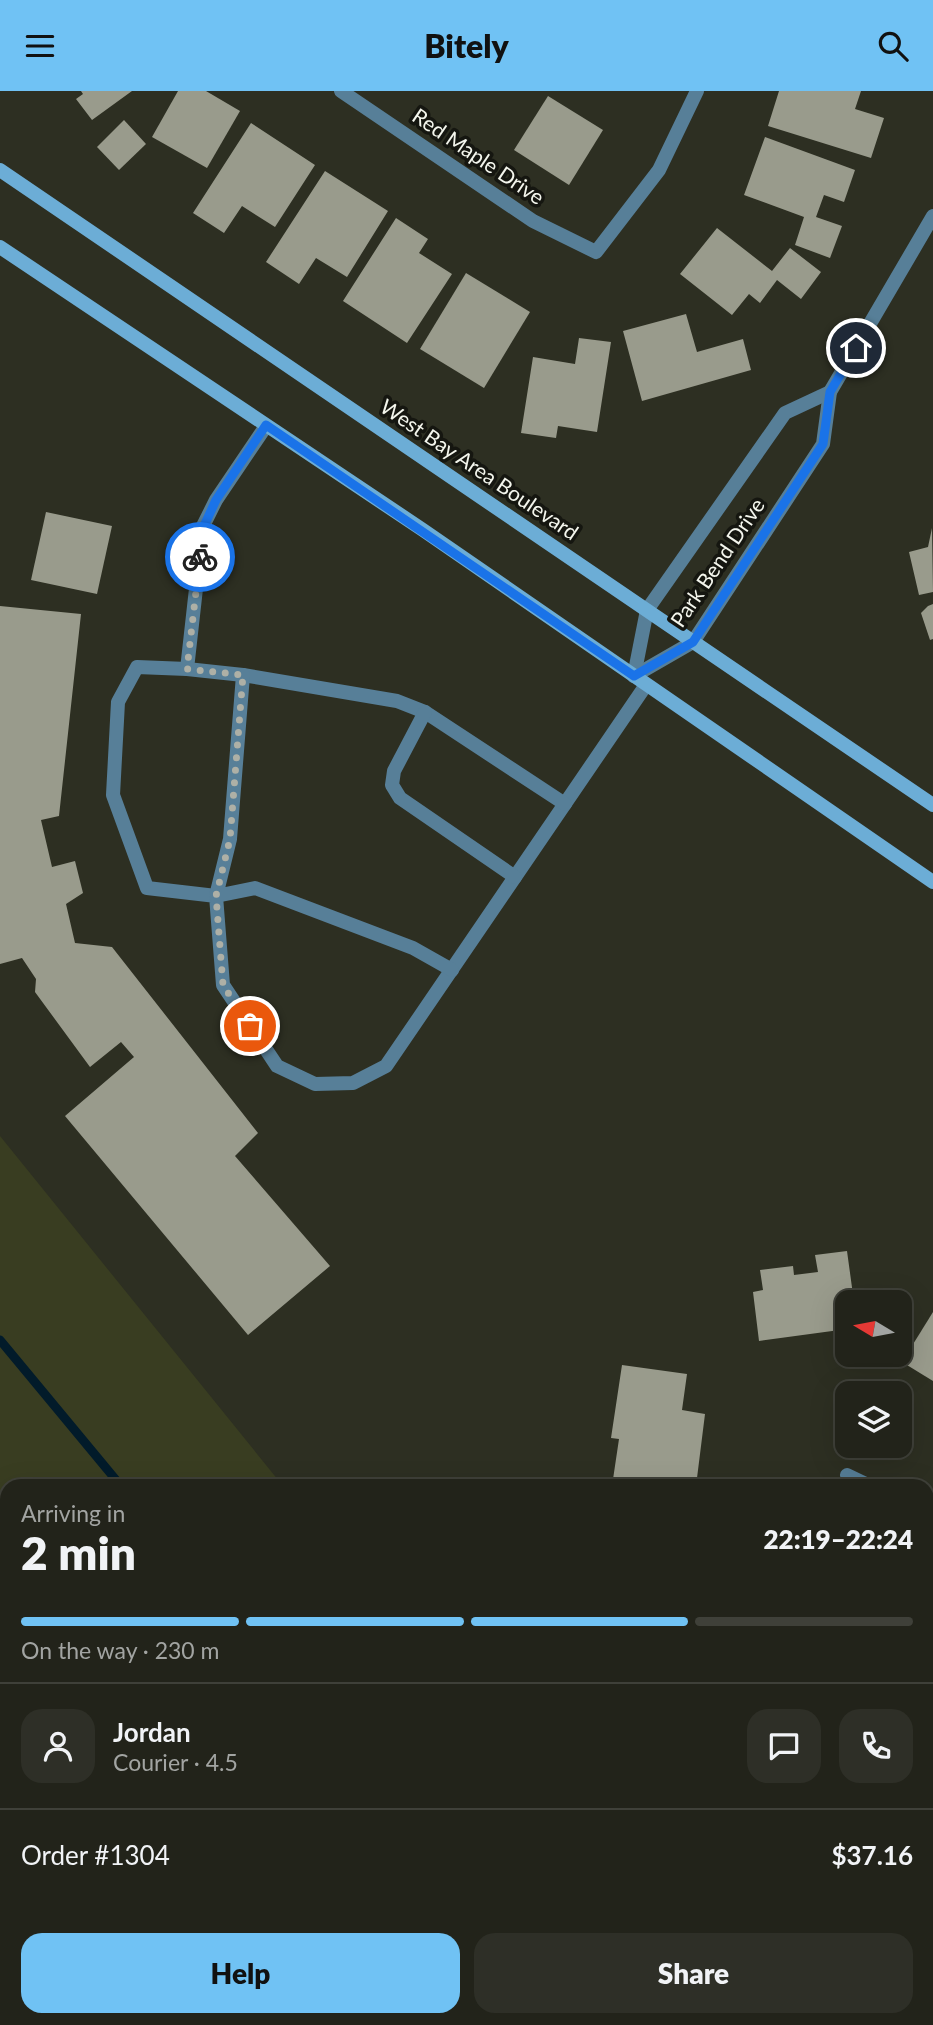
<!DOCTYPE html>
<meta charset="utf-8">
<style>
:root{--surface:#22231a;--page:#2e2f27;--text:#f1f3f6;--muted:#a2a4a2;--line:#3f4039;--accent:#70c2f4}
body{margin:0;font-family:Lato,sans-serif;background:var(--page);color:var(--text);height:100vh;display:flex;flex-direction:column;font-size:26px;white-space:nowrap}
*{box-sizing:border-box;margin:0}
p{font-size:23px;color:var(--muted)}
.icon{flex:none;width:38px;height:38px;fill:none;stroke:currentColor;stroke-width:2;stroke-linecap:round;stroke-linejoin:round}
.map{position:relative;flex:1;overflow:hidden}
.drawer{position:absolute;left:0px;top:1388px;width:934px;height:548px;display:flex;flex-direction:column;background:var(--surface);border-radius:21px 21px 0 0;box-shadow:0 7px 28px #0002,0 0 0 2px var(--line)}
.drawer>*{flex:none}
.needle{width:46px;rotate:280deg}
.tools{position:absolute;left:835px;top:1199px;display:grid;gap:14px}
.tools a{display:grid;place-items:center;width:77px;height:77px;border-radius:14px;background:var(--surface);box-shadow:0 7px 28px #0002,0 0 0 2px var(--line);font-size:35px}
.pin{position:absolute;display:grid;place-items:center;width:60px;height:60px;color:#fff;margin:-30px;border:4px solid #fff;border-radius:50%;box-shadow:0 2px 7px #0007}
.courier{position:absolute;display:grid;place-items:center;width:70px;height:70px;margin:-35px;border:5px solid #1a73e8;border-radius:50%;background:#fff;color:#222;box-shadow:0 2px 9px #0007}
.overview em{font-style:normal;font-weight:800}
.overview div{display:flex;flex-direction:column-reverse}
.overview{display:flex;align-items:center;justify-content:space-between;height:119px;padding:0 21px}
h1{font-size:46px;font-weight:800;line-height:52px}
.bar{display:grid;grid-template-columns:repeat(4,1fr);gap:10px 7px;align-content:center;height:84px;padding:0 21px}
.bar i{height:9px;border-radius:5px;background:var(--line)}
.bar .current{background:var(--accent)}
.bar p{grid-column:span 4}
.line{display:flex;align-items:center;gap:18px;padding:0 21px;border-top:2px solid var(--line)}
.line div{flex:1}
.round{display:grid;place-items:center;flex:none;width:74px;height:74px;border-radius:21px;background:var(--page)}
.cta{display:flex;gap:14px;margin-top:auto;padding:14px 21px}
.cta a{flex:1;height:80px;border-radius:21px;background:var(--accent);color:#111;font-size:28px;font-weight:800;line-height:80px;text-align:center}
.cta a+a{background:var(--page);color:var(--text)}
header{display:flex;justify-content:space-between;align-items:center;height:91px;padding:0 21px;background:var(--accent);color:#111;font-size:32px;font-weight:800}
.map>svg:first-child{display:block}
.green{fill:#393d21}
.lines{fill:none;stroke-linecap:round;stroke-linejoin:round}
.stream{stroke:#021b2a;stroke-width:9}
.building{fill:#999b8c}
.lane{stroke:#577f98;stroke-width:14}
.street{stroke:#577f98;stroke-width:14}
.secondary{stroke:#6cadd6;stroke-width:14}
.done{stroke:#aeb0a6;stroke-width:7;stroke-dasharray:0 12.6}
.route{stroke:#1a73e8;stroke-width:9}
.labels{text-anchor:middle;stroke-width:7;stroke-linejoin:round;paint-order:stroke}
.street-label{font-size:21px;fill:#f4f6ed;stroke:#151610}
</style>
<header><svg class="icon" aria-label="menu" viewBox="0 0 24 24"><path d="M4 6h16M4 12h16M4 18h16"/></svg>Bitely<svg class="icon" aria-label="search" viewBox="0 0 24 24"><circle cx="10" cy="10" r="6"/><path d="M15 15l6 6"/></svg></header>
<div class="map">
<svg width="933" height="1934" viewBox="0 0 933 1934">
<rect width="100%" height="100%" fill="#2d2f22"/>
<g class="green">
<path d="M0 1045 283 1395H7V1439L0 1431Z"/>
<path d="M714 1928 718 1934H440L435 1929Z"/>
</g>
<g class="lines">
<g class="stream">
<path d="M0 1249 121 1395"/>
<path d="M563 1928 567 1934"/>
</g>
</g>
<g class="building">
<path d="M81 0H132L92 29 76 8 83 3Z"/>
<path d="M178 0H206L240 20 207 77 152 46Z"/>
<path d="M779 0H861L855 18 884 27 871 67 768 35Z"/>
<path d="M548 5 603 39 569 94 514 59Z"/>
<path d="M124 29 146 53 119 79 97 56Z"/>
<path d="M251 32 315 74 275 136 242 115 224 142 193 122Z"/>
<path d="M765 46 855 79 844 111 824 104 816 126 842 135 830 167 795 154 804 126 744 104Z"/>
<path d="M325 80 388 120 347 186 316 167 299 193 266 171Z"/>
<path d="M396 127 428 148 419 162 452 183 407 252 343 210Z"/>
<path d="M717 137 772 180 790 157 821 181 801 208 777 189 760 212 749 203 732 224 680 183Z"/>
<path d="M466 182 530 221 484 297 420 258Z"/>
<path d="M686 223 697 261 743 248 751 279 642 310 623 240Z"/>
<path d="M579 247 611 251 597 341 558 335 556 347 521 342 533 266 575 273Z"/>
<path d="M46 421 112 435 97 503 31 489Z"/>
<path d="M932 437 933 501 919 504 909 461 928 456Z"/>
<path d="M933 513V548L930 549 921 522 928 515Z"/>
<path d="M0 515 81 523 59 725 41 729 52 776 75 770 83 802 66 813 75 852 112 856 258 1042 235 1065 330 1175 248 1244 65 1025 134 966 121 951 90 976 35 901 36 888 22 867 0 873Z"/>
<path d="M847 1160 854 1211H847V1238L759 1250 753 1201 763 1199 760 1179 793 1175 794 1184 818 1181 815 1164Z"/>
<path d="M933 1221V1290L902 1271Z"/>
<path d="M622 1274 687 1283 682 1319 705 1323 696 1395H612L619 1348 611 1347Z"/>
<path d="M933 1735V1804L928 1810V1740Z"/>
</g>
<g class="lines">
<g class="lane">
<path d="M266 335 216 409 203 435 187 578 137 576 118 611 113 704 147 797 216 805 223 894 277 975 315 993 353 992 386 975 646 594"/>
<path d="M187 578 243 584 397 610 425 621 565 713"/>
<path d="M243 584 230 748 216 805 255 797 413 857 452 879"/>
<path d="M425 621 394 680 392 694 400 707 515 786"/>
</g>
<g class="street">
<path d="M341 0 533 130 596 161 659 79 697 0"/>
<path d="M634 585 693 551 823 353 830 301 933 125"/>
<path d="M634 585 647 519 785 322 830 301"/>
<path d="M847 1384 870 1395"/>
<path d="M928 1423 933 1426"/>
</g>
<g class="secondary">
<path d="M0 79 933 714"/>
<path d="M0 156 423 439 933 791"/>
</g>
</g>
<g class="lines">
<path class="done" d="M200 466 187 578 243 584 230 748 216 805 223 894 250 935"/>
<path class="route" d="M200 466 204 435 216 409 266 334 634 585 693 551 823 353 830 301 856 257"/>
</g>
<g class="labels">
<g class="street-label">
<text transform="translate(478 66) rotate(34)" y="7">Red Maple Drive</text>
<text transform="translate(479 379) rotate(34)" y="7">West Bay Area Boulevard</text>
<text transform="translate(718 472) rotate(-56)" y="7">Park Bend Drive</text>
</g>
</g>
</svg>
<div class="tools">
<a><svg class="needle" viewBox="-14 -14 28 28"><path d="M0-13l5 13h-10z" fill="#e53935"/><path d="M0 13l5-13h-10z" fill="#a2a4a2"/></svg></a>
<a><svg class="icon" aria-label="layers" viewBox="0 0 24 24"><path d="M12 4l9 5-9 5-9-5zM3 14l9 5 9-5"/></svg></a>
</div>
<div class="pin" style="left:250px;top:935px;background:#ea580c"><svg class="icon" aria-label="bag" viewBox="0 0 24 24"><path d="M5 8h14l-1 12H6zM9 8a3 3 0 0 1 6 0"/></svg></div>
<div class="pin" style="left:856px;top:257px;background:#1f2937"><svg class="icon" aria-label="home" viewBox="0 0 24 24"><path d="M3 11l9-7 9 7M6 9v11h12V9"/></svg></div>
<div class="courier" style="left:200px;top:466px"><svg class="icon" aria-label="bike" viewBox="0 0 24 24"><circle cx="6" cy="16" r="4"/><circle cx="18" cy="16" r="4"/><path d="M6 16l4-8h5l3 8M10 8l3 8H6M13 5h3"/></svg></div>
<section class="drawer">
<div class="overview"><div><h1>2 min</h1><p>Arriving in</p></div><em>22:19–22:24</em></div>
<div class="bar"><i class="current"></i><i class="current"></i><i class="current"></i><i></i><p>On the way · 230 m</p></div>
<div class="line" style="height:126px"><a class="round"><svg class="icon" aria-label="person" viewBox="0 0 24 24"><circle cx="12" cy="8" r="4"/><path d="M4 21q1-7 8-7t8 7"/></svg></a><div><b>Jordan</b><p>Courier · 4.5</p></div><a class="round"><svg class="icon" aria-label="chat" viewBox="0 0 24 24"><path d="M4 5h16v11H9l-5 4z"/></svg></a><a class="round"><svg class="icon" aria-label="phone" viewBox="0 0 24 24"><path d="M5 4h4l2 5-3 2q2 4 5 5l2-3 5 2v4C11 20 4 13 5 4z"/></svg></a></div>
<div class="line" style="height:91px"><div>Order #1304</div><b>$37.16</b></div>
<div class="cta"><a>Help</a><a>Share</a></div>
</section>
</div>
